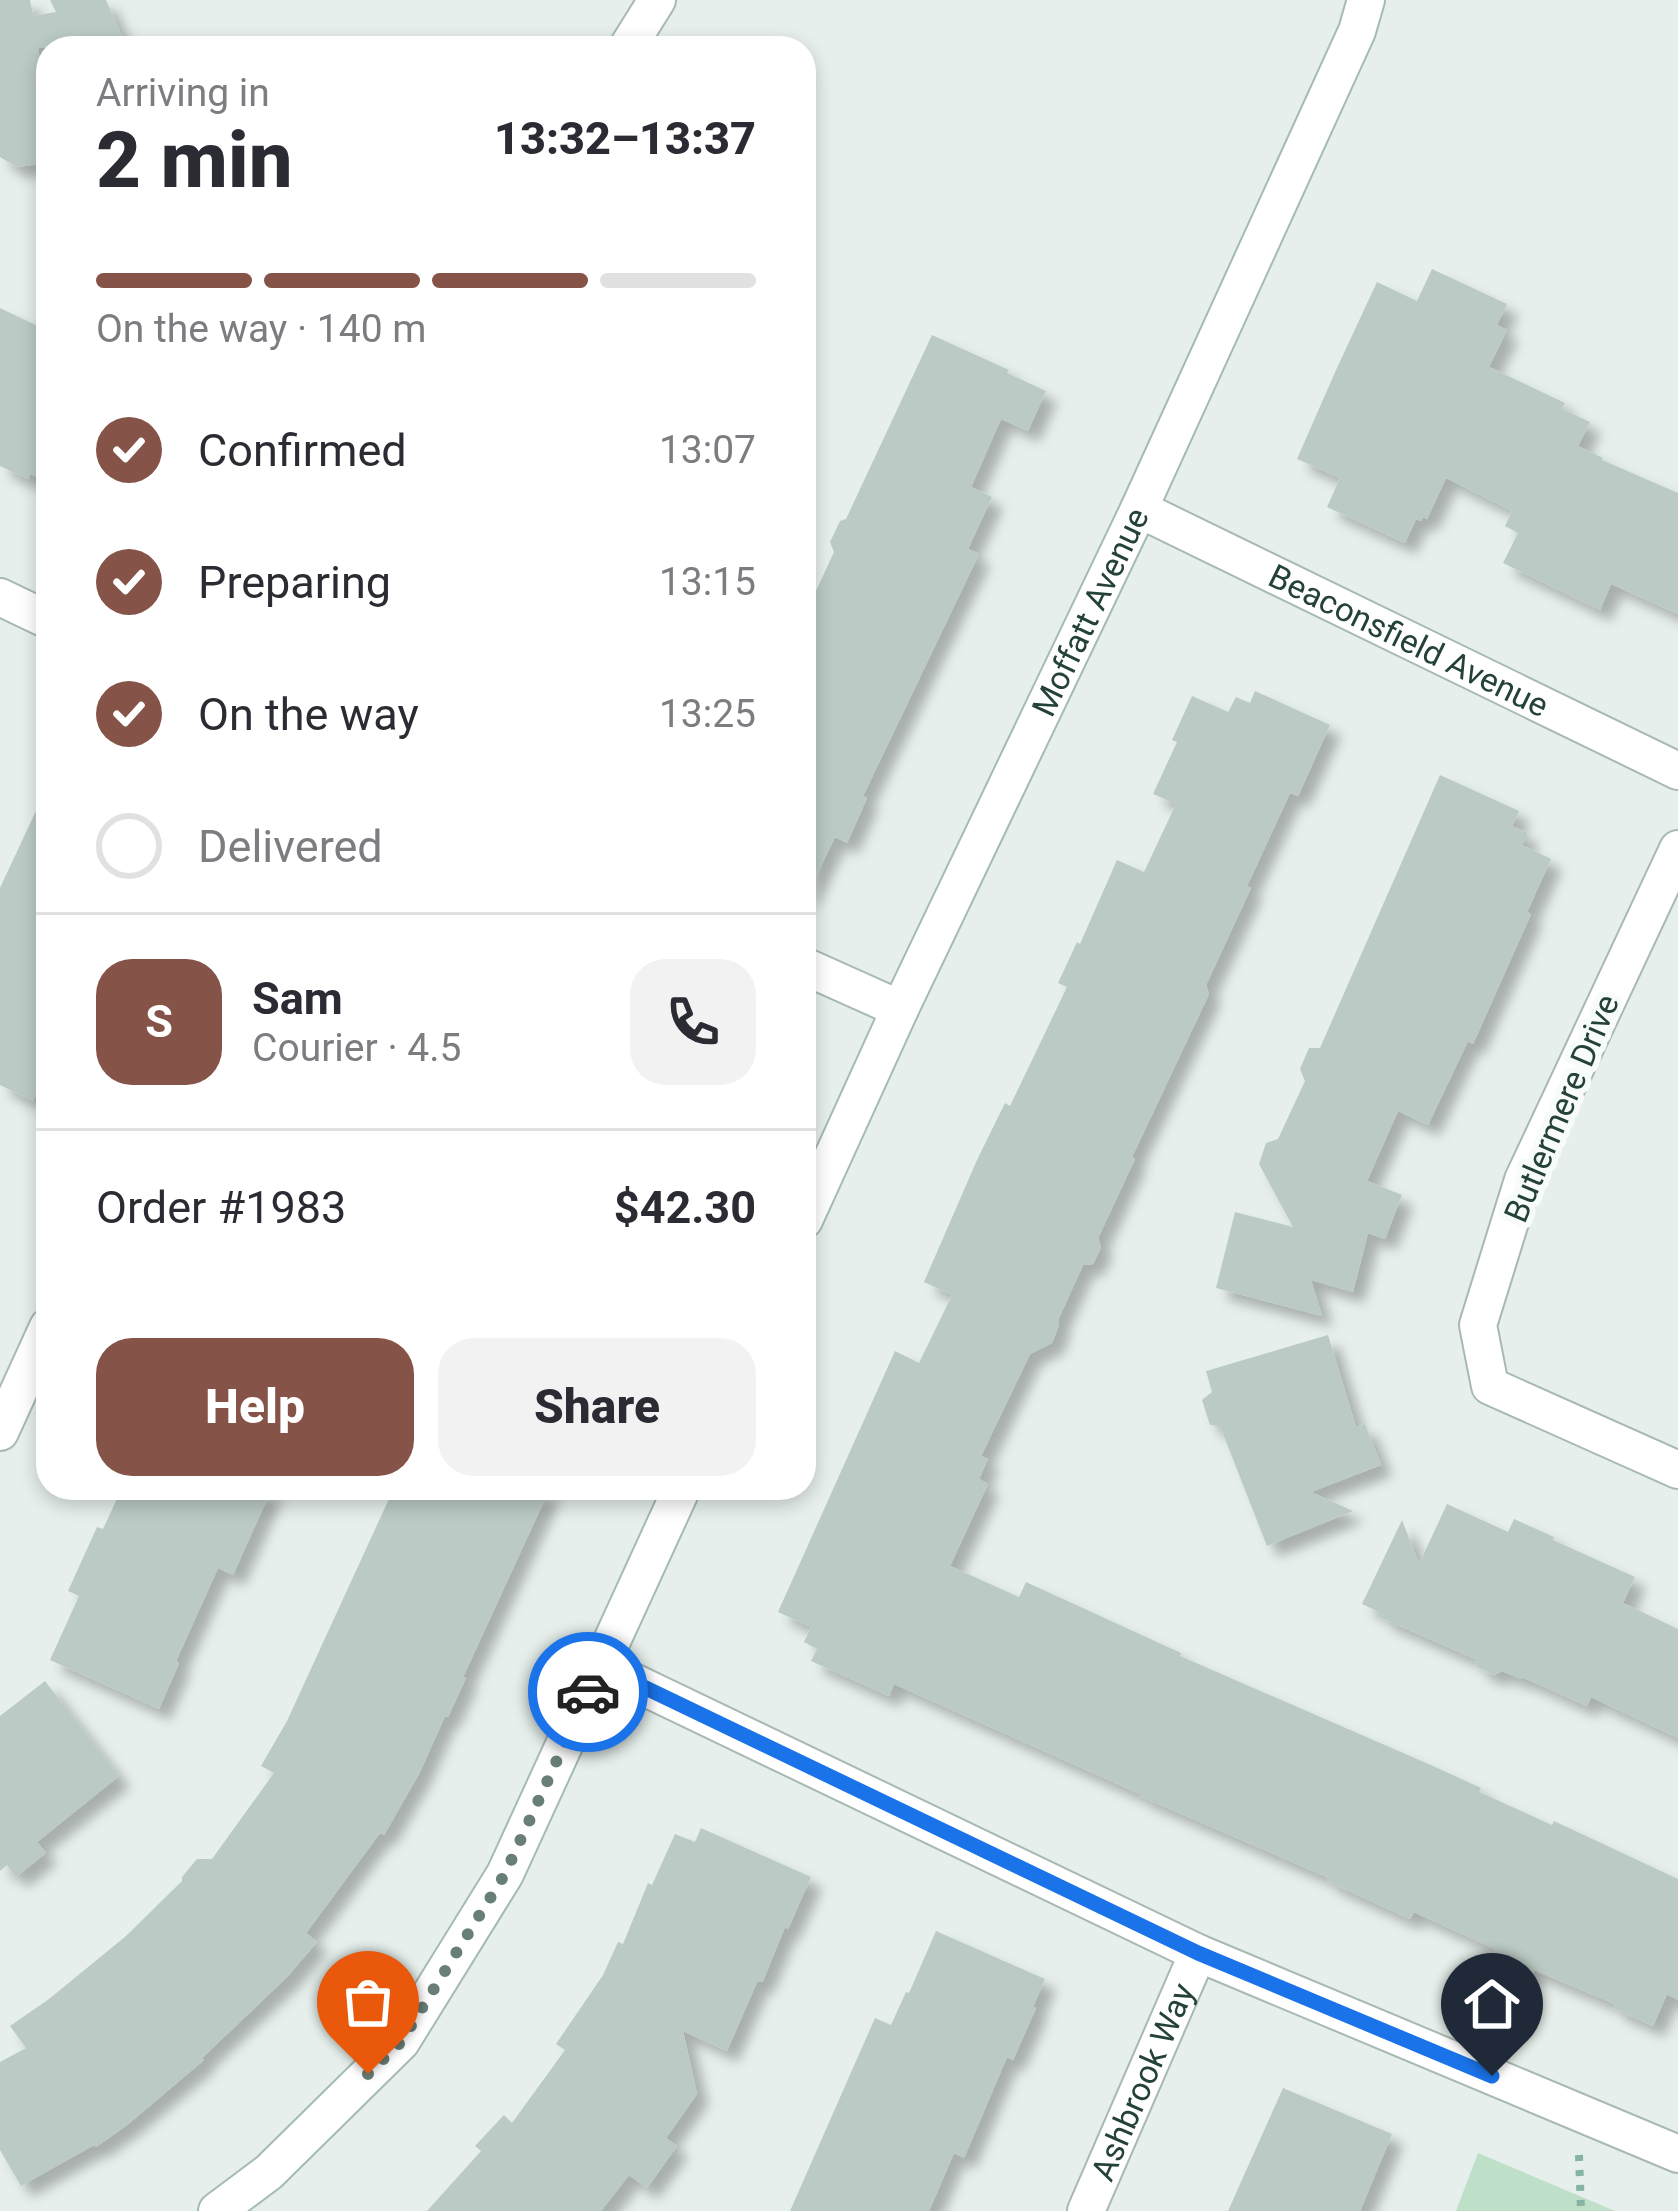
<!DOCTYPE html>
<meta charset="utf-8">
<style>
:root{--surface:#fff;--page:#f2f2f3;--text:#2b2b33;--muted:#7c7c81;--line:#e1e1e2;--accent:#855347}
body{margin:0;font-family:Roboto,sans-serif;background:var(--page);color:var(--text);height:100vh;display:flex;flex-direction:column;font-size:45px;white-space:nowrap}
*{box-sizing:border-box;margin:0}
p{font-size:39px;color:var(--muted)}
.icon{flex:none;width:66px;height:66px;fill:none;stroke:currentColor;stroke-width:2;stroke-linecap:round;stroke-linejoin:round}
.map{position:relative;flex:1;overflow:hidden}
.panel{position:absolute;left:36px;top:36px;width:780px;height:1464px;display:flex;flex-direction:column;background:var(--surface);border-radius:36px;box-shadow:0 6px 18px #0003}
.panel>*{flex:none}
.pin{position:absolute;display:grid;place-items:center;width:102px;height:102px;color:#fff;margin:-123px -51px;border-radius:50% 50% 50% 0;rotate:-45deg;box-shadow:0 0 12px #0007}
.pin .icon{rotate:45deg}
.courier{position:absolute;display:grid;place-items:center;width:120px;height:120px;margin:-60px;border:9px solid #1a73e8;border-radius:50%;background:#fff;color:#222;box-shadow:0 3px 15px #0007}
.headline em{font-style:normal;font-weight:800}
.headline div{display:flex;flex-direction:column-reverse}
.headline{display:flex;align-items:center;justify-content:space-between;height:204px;padding:0 60px}
h1{font-size:78px;font-weight:800;line-height:90px}
.bar{display:grid;grid-template-columns:repeat(4,1fr);gap:18px 12px;align-content:center;height:144px;padding:0 60px}
.bar i{height:15px;border-radius:9px;background:var(--line)}
.bar .active{background:var(--accent)}
.bar p{grid-column:span 4}
.line{display:flex;align-items:center;gap:30px;padding:0 60px;border-top:3px solid var(--line)}
.line div{flex:1}
.round{display:grid;place-items:center;flex:none;width:126px;height:126px;border-radius:36px;background:var(--page)}
ol{padding:0 60px;list-style:none}
li{display:flex;align-items:center;gap:36px;height:132px}
li p{margin-inline-start:auto}
li .icon{padding:12px;border-radius:50%;background:var(--accent);color:#fff;stroke-width:4}
li:last-child{color:var(--muted)}
li i{width:66px;height:66px;border:6px solid var(--line);border-radius:50%}
.cta{display:flex;gap:24px;margin-top:auto;padding:24px 60px}
.cta a{flex:1;height:138px;border-radius:36px;background:var(--accent);color:#fff;font-size:48px;font-weight:800;line-height:138px;text-align:center}
.cta a+a{background:var(--page);color:var(--text)}
.map>svg:first-child{display:block}
.green{fill:#bfe0c8}
.building{fill:#bbcac4;filter:url(#shadow)}
.lines{fill:none;stroke-linecap:round;stroke-linejoin:round}
.street-casing{stroke:#a8b8b2;stroke-width:40}
.secondary-casing{stroke:#a4bbb3;stroke-width:40}
.path{stroke:#86b3a5;stroke-width:8;stroke-dasharray:6 9;stroke-linecap:butt}
.street{stroke:#fff;stroke-width:36}
.secondary{stroke:#fff;stroke-width:36}
.done{stroke:#687f78;stroke-width:12;stroke-dasharray:0 21.6}
.route{stroke:#1a73e8;stroke-width:15}
.labels{text-anchor:middle;stroke-width:12;stroke-linejoin:round;paint-order:stroke}
.street-label{font-size:33px;fill:#24423a;stroke:#f7fbf9}
</style>
<div class="map">
<svg width="1678" height="2211" viewBox="0 0 1678 2211">
<defs>
<filter id="shadow"><feDropShadow dx="11" dy="11" stdDeviation="6" flood-color="#0004"/></filter>
</defs>
<rect width="100%" height="100%" fill="#e6efeb"/>
<path class="green" d="M1478 2153 1615 2211H1456Z"/>
<g class="building">
<path d="M0 0H30L33 16 56 12 50 0H106L127 48H38L48 113V150L41 164 17 167 0 157Z"/>
<path d="M1432 269 1507 304 1497 325 1507 330 1489 367 1565 403 1562 409 1590 422 1578 446 1603 458 1602 460 1678 493V614L1611 584 1600 610 1503 563 1518 533 1505 526 1512 511 1446 478 1427 519 1423 517 1421 521 1416 519 1405 543 1327 507 1340 478 1297 459 1336 370 1377 282 1417 301Z"/>
<path d="M0 308 48 331V450L37 477 30 474 28 479 0 466Z"/>
<path d="M932 335 1009 370 1007 373 1046 391 1028 431 1001 419 971 487 992 497 968 549 979 554 863 796 867 798 847 843 835 837 804 901V617L834 552 830 542 840 521 846 519Z"/>
<path d="M1255 691 1330 725 1298 796 1290 793 1247 886 1251 888 1206 985 1209 994 1132 1157 1135 1159 1098 1238 1101 1247 1093 1264 1083 1265 1058 1320 1059 1325 1052 1343 1030 1354 981 1456 988 1459 979 1479 988 1484 950 1566 1019 1597 1026 1582 1181 1653 1180 1656 1433 1766 1481 1788 1479 1792 1552 1825 1554 1821 1678 1879V2000L1667 1994 1653 2026 1613 2008 1615 2004 1534 1970 1532 1975 1492 1957 1495 1949 1414 1912 1410 1919 1327 1881 1329 1878 1140 1796V1794L894 1684 889 1696 811 1661 817 1649 804 1642 811 1627 778 1612 895 1351 919 1363 952 1295 924 1282 977 1160 1005 1103 1010 1106 1067 987 1058 983 1077 942 1080 944 1117 860 1144 872 1176 804 1153 794 1177 742 1172 740 1192 696 1228 712 1236 697 1250 703Z"/>
<path d="M1440 775 1519 811 1512 826 1528 833 1522 845 1551 859 1527 912 1531 914 1473 1044 1468 1041 1428 1125 1398 1111 1367 1181 1402 1195 1385 1239 1368 1233 1353 1292 1311 1280 1322 1316 1216 1288 1235 1212 1293 1227 1259 1164 1266 1143 1278 1139 1305 1081 1300 1069 1309 1048H1320Z"/>
<path d="M48 785V1068L33 1101 0 1085V888Z"/>
<path d="M1328 1335 1356 1427 1365 1424 1381 1465 1311 1492 1353 1511 1267 1546 1220 1426 1210 1425 1202 1400 1212 1392 1206 1371Z"/>
<path d="M122 1488H272L233 1575 218 1568 176 1661 179 1663 159 1709 50 1660 79 1596 68 1591 97 1527 103 1529Z"/>
<path d="M394 1488H550L463 1677 466 1678 448 1717 445 1716 420 1772 384 1835 380 1833 306 1933 317 1942 288 1976 202 2058 204 2060 127 2125 96 2147 94 2145 21 2186 0 2150V2062L26 2048 10 2026 49 1999 126 1936 182 1881V1877L197 1859H212L274 1773 261 1766 287 1721Z"/>
<path d="M1447 1504 1508 1532 1514 1519 1554 1537 1553 1540 1635 1577 1623 1603 1678 1629V1738L1591 1697 1587 1706 1522 1677 1521 1679 1502 1671 1494 1675 1477 1667 1475 1659 1382 1618 1383 1614 1362 1604 1402 1520 1419 1564Z"/>
<path d="M45 1681 119 1776 37 1842 46 1853 16 1877 7 1865 0 1871V1716Z"/>
<path d="M701 1828 811 1877 788 1929 785 1927 763 1981 757 1982 727 2051 683 2031 697 2094 666 2138 677 2146 647 2188 629 2175 601 2211H427L481 2151 475 2146 504 2115 512 2123 565 2050 556 2044 603 1975 618 1942 623 1944 648 1883 652 1885 675 1834 695 1842Z"/>
<path d="M936 1931 1045 1979 1033 2007 1036 2008 1013 2060 1007 2057 964 2158 954 2153 929 2211H790L875 2018 891 2025 906 1992 909 1993Z"/>
<path d="M1283 2088 1392 2134 1360 2211H1228Z"/>
</g>
<g class="lines">
<defs>
<g id="street">
<path d="M627 48 657 0"/>
<path id="s1" d="M1139 509 1678 771"/>
<path d="M0 597 48 620"/>
<path d="M1678 849 1523 1180 1478 1325 1490 1386 1678 1470"/>
<path d="M804 966 900 1009"/>
<path d="M0 1432 48 1327"/>
<path d="M600 1666 1198 1953 1678 2154"/>
<path id="s2" d="M1086 2211 1198 1953"/>
</g>
<g id="secondary">
<path id="s3" d="M804 1220 900 1009 1139 509 1357 31 1366 0"/>
<path d="M217 2211 269 2172 401 2042 505 1874 682 1488"/>
</g>
</defs>
<use href="#street" class="street-casing"/>
<use href="#secondary" class="secondary-casing"/>
<path class="path" d="M1579 2155 1581 2211"/>
<use href="#street" class="street"/>
<use href="#secondary" class="secondary"/>
</g>
<g class="lines">
<path class="done" d="M368 2074 401 2042 505 1874 588 1692"/>
<path class="route" d="M588 1692 600 1666 1198 1953 1492 2076"/>
</g>
<g class="labels">
<g class="street-label">
<text dy="12" stroke="none"><textPath href="#s3" startOffset="672">Moffatt Avenue</textPath></text>
<text dy="12" stroke="none"><textPath href="#s1" startOffset="300">Beaconsfield Avenue</textPath></text>
<text transform="translate(1561 1108) rotate(-67)" y="12">Butlermere Drive</text>
<text dy="12" stroke="none"><textPath href="#s2" startOffset="141">Ashbrook Way</textPath></text>
</g>
</g>
</svg>
<div class="pin" style="left:368px;top:2074px;background:#ea580c"><svg class="icon" aria-label="bag" viewBox="0 0 24 24"><path d="M5 8h14l-1 12H6zM9 8a3 3 0 0 1 6 0"/></svg></div>
<div class="pin" style="left:1492px;top:2076px;background:#1f2937"><svg class="icon" aria-label="home" viewBox="0 0 24 24"><path d="M3 11l9-7 9 7M6 9v11h12V9"/></svg></div>
<div class="courier" style="left:588px;top:1692px"><svg class="icon" aria-label="car" viewBox="0 0 24 24"><path d="M5 17H2v-5l4-1 3-4h7l3 4 3 1v5h-3M9 17h6M6 11h13"/><circle cx="7" cy="17" r="2"/><circle cx="17" cy="17" r="2"/></svg></div>
<section class="panel">
<div class="headline"><div><h1>2 min</h1><p>Arriving in</p></div><em>13:32–13:37</em></div>
<div class="bar"><i class="active"></i><i class="active"></i><i class="active"></i><i></i><p>On the way · 140 m</p></div>
<ol>
<li><svg class="icon" aria-label="check" viewBox="0 0 24 24"><path d="M5 12l5 5 9-10"/></svg>Confirmed<p>13:07</p></li>
<li><svg class="icon" aria-label="check" viewBox="0 0 24 24"><path d="M5 12l5 5 9-10"/></svg>Preparing<p>13:15</p></li>
<li><svg class="icon" aria-label="check" viewBox="0 0 24 24"><path d="M5 12l5 5 9-10"/></svg>On the way<p>13:25</p></li>
<li><i></i>Delivered</li>
</ol>
<div class="line" style="height:216px"><b class="round" style="background:var(--accent);color:#fff">S</b><div><b>Sam</b><p>Courier · 4.5</p></div><a class="round"><svg class="icon" aria-label="phone" viewBox="0 0 24 24"><path d="M5 4h4l2 5-3 2q2 4 5 5l2-3 5 2v4C11 20 4 13 5 4z"/></svg></a></div>
<div class="line" style="height:156px"><div>Order #1983</div><b>$42.30</b></div>
<div class="cta"><a>Help</a><a>Share</a></div>
</section>
</div>
